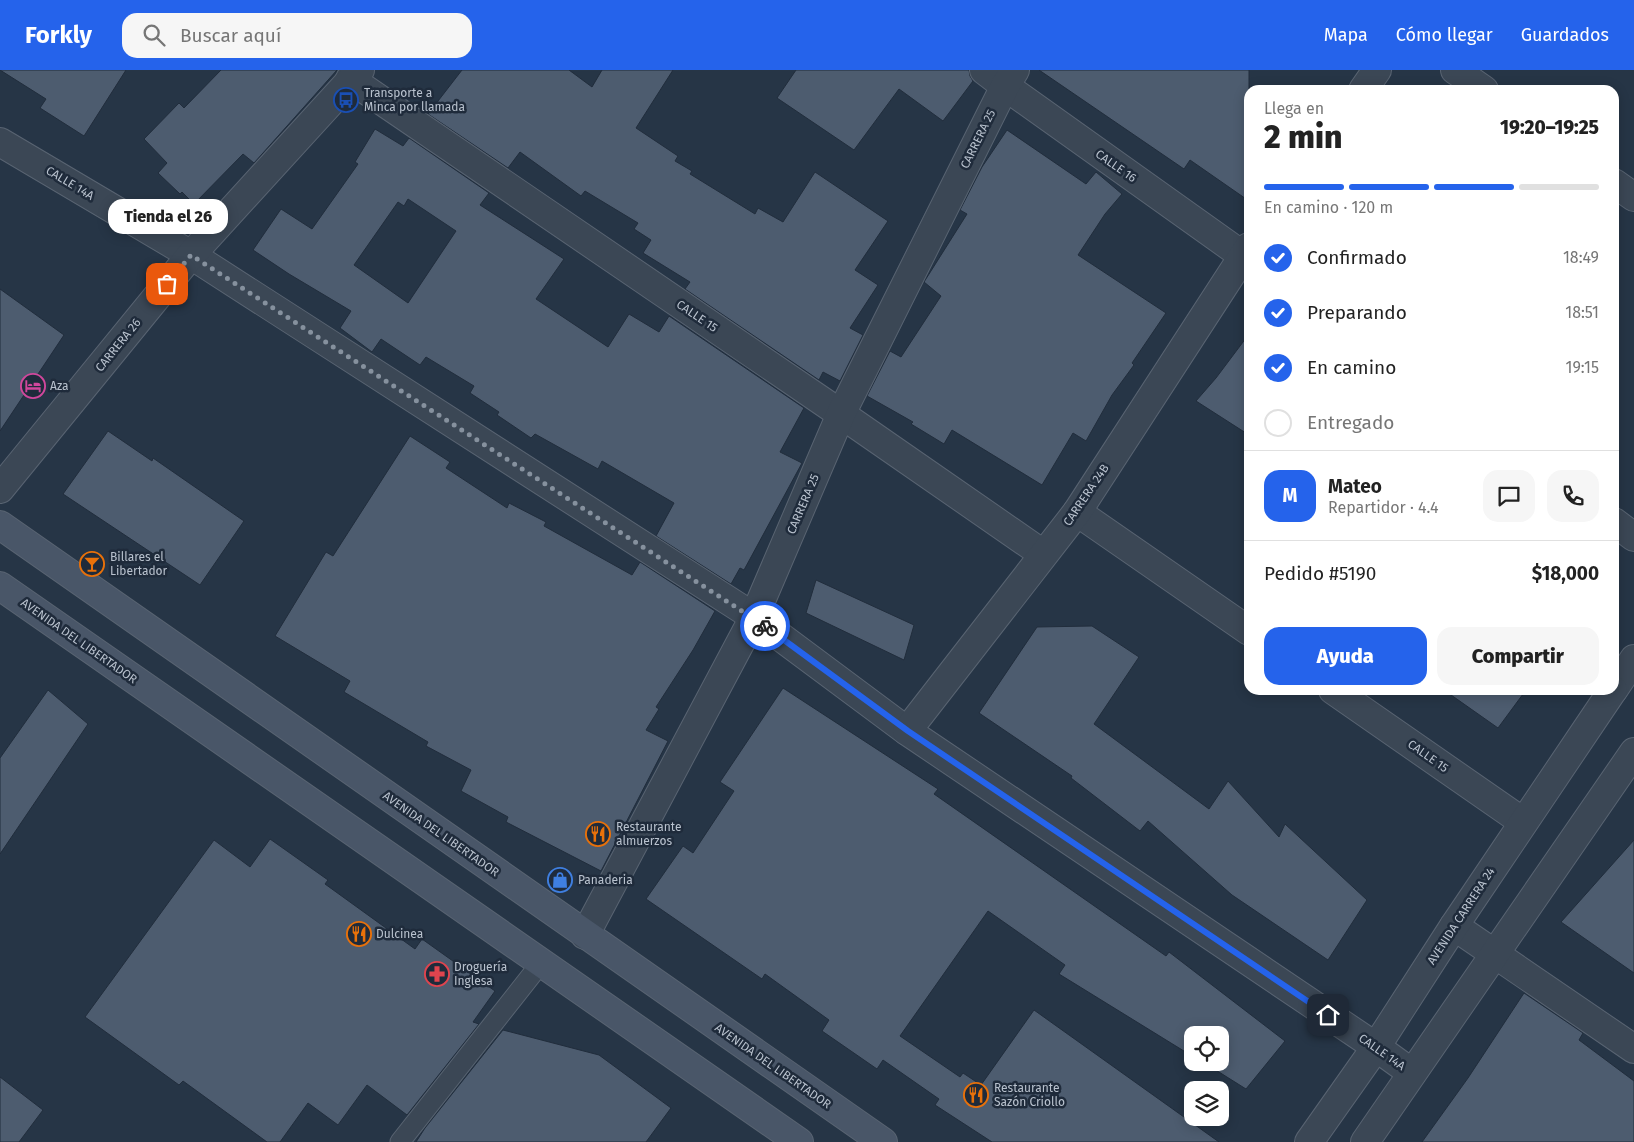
<!DOCTYPE html>
<html lang="es">
<meta charset="utf-8">
<style>
:root{--surface:#fff;--page:#f6f6f6;--text:#222;--muted:#767676;--line:#e0e0e0;--accent:#2563eb}
body{margin:0;font-family:"Fira Sans",sans-serif;background:var(--page);color:var(--text);height:100vh;display:flex;flex-direction:column;font-size:19px;white-space:nowrap}
*{box-sizing:border-box;margin:0}
p{font-size:16px;color:var(--muted)}
.icon{flex:none;width:28px;height:28px;fill:none;stroke:currentColor;stroke-width:2;stroke-linecap:round;stroke-linejoin:round}
.map{position:relative;flex:1;overflow:hidden}
.details{position:absolute;left:1244px;top:15px;width:375px;height:610px;display:flex;flex-direction:column;background:var(--surface);border-radius:15px;box-shadow:0 2px 12px #0003}
.details>*{flex:none}
.controls{position:absolute;left:1184px;top:956px;display:grid;gap:10px}
.controls a{display:grid;place-items:center;width:45px;height:45px;border-radius:10px;background:var(--surface);box-shadow:0 2px 12px #0003;font-size:25px}
.pin{position:absolute;display:grid;place-items:center;width:42px;height:42px;color:#fff;margin:-21px;border-radius:10px;box-shadow:0 2px 8px #0006}
.courier{position:absolute;display:grid;place-items:center;width:50px;height:50px;margin:-25px;border:4px solid #2563eb;border-radius:50%;background:#fff;color:#222;box-shadow:0 1px 6px #0007}
.bubble{position:absolute;height:35px;border-radius:15px;background:var(--surface);box-shadow:0 2px 12px #0003;font-size:16px;font-weight:800;line-height:35px;text-align:center}
.headline em{font-style:normal;font-weight:800}
.headline div{display:flex;flex-direction:column-reverse}
.headline{display:flex;align-items:center;justify-content:space-between;height:85px;padding:0 20px}
h1{font-size:32px;font-weight:800;line-height:38px}
.bar{display:grid;grid-template-columns:repeat(4,1fr);gap:8px 5px;align-content:center;height:60px;padding:0 20px}
.bar i{height:6px;border-radius:4px;background:var(--line)}
.bar .selected{background:var(--accent)}
.bar p{grid-column:span 4}
.line{display:flex;align-items:center;gap:12px;padding:0 20px;border-top:1px solid var(--line)}
.line div{flex:1}
.round{display:grid;place-items:center;flex:none;width:52px;height:52px;border-radius:15px;background:var(--page)}
ol{padding:0 20px;list-style:none}
li{display:flex;align-items:center;gap:15px;height:55px}
li p{margin-inline-start:auto}
li .icon{padding:5px;border-radius:50%;background:var(--accent);color:#fff;stroke-width:4}
li:last-child{color:var(--muted)}
li i{width:28px;height:28px;border:2px solid var(--line);border-radius:50%}
.primary-button{display:flex;gap:10px;margin-top:auto;padding:10px 20px}
.primary-button a{flex:1;height:58px;border-radius:15px;background:var(--accent);color:#fff;font-size:20px;font-weight:800;line-height:58px;text-align:center}
.primary-button a+a{background:var(--page);color:var(--text)}
header{display:flex;align-items:center;gap:30px;box-sizing:border-box;height:70px;padding:0 25px;background:var(--accent);color:#fff}
header strong{font-size:24px}
nav{display:flex;gap:28px;margin-inline-start:auto;font-size:18px}
.search{width:350px;height:45px;background:var(--page);display:flex;align-items:center;gap:12px;box-sizing:border-box;padding:0 18px;border-radius:15px;color:var(--muted);font-size:19px}
.map>svg:first-child{display:block}
.building{fill:#4d5c6f;stroke:#212d3c;fill-rule:evenodd}
.lines{fill:none;stroke-linecap:round;stroke-linejoin:round}
.service-casing{stroke:#596472;stroke-width:21}
.minor-casing{stroke:#596472;stroke-width:30}
.tertiary-casing{stroke:#596472;stroke-width:30}
.secondary-casing{stroke:#596472;stroke-width:30}
.service{stroke:#3b4755;stroke-width:19}
.minor{stroke:#3b4755;stroke-width:28}
.tertiary{stroke:#3b4755;stroke-width:28}
.secondary{stroke:#495668;stroke-width:28}
.done{stroke:#86919e;stroke-width:5;stroke-dasharray:0 9}
.route{stroke:#2563eb;stroke-width:6}
.labels{text-anchor:middle;stroke-width:5;stroke-linejoin:round;paint-order:stroke}
.poi-label{font-size:12px;fill:#b9c2ce;stroke:#1f2b3b;text-anchor:start}
.street-label{font-size:12px;fill:#b9c2ce;stroke:#1f2b3b}
</style>
<header>
<strong>Forkly</strong>
<div class="search"><svg class="icon" aria-label="search" viewBox="0 0 24 24"><circle cx="10" cy="10" r="6"/><path d="M15 15l6 6"/></svg>Buscar aquí</div>
<nav><a>Mapa</a><a>Cómo llegar</a><a>Guardados</a></nav>
</header>
<div class="map">
<svg width="1634" height="1072" viewBox="0 0 1634 1072">
<rect width="100%" height="100%" fill="#263546"/>
<g class="building">
<path d="M0 0H126L84 66 40 38 46 29Z"/>
<path d="M221 0H337L254 93 243 84 194 134 182 122 180 124 158 103 167 93 144 69 179 33 184 38Z"/>
<path d="M462 0H569L592 17 602 0H673L636 58 678 86 675 91 692 101 690 104 755 144 758 138 783 152 815 102 888 151 855 200 878 215 850 258 863 265 840 311 823 302 819 310 685 219 690 212 643 183 651 170 634 159 638 153 585 121 581 126 520 82 508 98 428 44Z"/>
<path d="M796 0H969L970 6 973 11 943 51 899 19 854 80 777 28Z"/>
<path d="M1039 0H1249V131L1190 90 1184 99Z"/>
<path d="M375 59 403 76 409 68 489 123 480 135 564 189 536 229 608 277 629 244 659 262 669 246 804 338 780 382 802 393 744 500 740 498 731 514 656 466 674 433 602 391 598 399 535 364 531 368 497 345 499 342 470 323 474 316 426 287 420 295 381 269 372 282 340 258 351 241 289 204 253 180 281 139 312 159 358 94 355 92ZM408 129 456 161 408 233 354 195 398 132 404 136Z"/>
<path d="M1007 60 1086 114 1096 102 1122 124 1105 144 1078 185 1166 243 1132 293 1134 295 1112 325 1086 371 1073 363 1042 415 952 360 944 374 911 354 913 352 867 326 890 281 901 287 941 226 924 212 967 144 960 140 982 97Z"/>
<path d="M0 219 64 265 0 361Z"/>
<path d="M1249 264V365L1196 331 1216 308Z"/>
<path d="M108 361 152 391 153 388 244 451 200 515 63 424Z"/>
<path d="M410 366 450 392 446 398 507 438 509 433 546 452 544 456 632 505 640 492 715 541 693 580 656 637 659 639 646 660 668 671 601 801 506 752 508 747 461 721 471 700 426 676 428 672 344 622 350 611 275 566 326 482 333 486Z"/>
<path d="M816 510 914 555 904 590 806 543Z"/>
<path d="M1092 556 1139 587 1094 654 1209 739 1228 711 1279 767 1285 754 1367 830 1328 890 1232 825 1148 751 1140 761 1071 708 1072 706 979 643 1037 557Z"/>
<path d="M783 618 938 719 934 724 1166 886 1169 882 1285 971 1246 1019 1203 992H1220V965H1192V986L1059 904 1065 895 988 841 900 966 960 1007 963 1003 981 1015 1034 940 1219 1072H992L935 1035 939 1029 883 990 877 999 822 961 829 950 765 904 762 909 646 829 683 776 693 783 734 721 720 712Z"/>
<path d="M48 620 88 654 0 784V688Z"/>
<path d="M1444 620H1526L1498 658Z"/>
<path d="M270 769 328 810 325 814 415 879 422 869 495 921 473 952 479 954 407 1045 367 1015 338 1055 308 1033 280 1072H267L183 1011 179 1015 85 947 214 770 250 797Z"/>
<path d="M1634 770V903L1561 852Z"/>
<path d="M1524 923 1583 963 1579 970 1634 1011V1072H1422L1468 1008Z"/>
<path d="M503 960 599 985 671 1038 646 1072H416L425 1058Z"/>
<path d="M0 1007 43 1040 19 1072H0Z"/>
</g>
<g class="lines">
<defs>
<path id="service" d="M400 1072 541 893"/>
<g id="minor">
<path d="M984 0 1005 16 1249 190"/>
<path d="M1455 0 1484 20"/>
<path d="M350 9 841 344 1043 484"/>
<path d="M1363 20 1377 0"/>
<path d="M0 72 191 185 754 547 907 661 1376 977 1412 1003"/>
<path d="M1614 113 1634 127"/>
<path d="M0 419 191 185 360 0"/>
<path d="M1077 442 1249 561"/>
<path d="M1614 452 1634 467"/>
<path d="M1333 620 1523 752"/>
<path d="M907 661 1077 442 1249 177"/>
<path d="M1454 856 1634 979"/>
<path d="M585 865 754 547 841 344 1005 16 1015 0"/>
</g>
<g id="tertiary">
<path d="M1614 619 1634 589"/>
<path d="M1309 1072 1376 977 1454 856 1613 620"/>
<path d="M1365 1072 1634 682"/>
</g>
<g id="secondary">
<path d="M0 455 883 1072"/>
<path d="M0 516 799 1072"/>
</g>
</defs>
<use href="#service" class="service-casing"/>
<use href="#minor" class="minor-casing"/>
<use href="#tertiary" class="tertiary-casing"/>
<use href="#secondary" class="secondary-casing"/>
<use href="#service" class="service"/>
<use href="#minor" class="minor"/>
<use href="#tertiary" class="tertiary"/>
<use href="#secondary" class="secondary"/>
</g>
<g class="lines">
<path class="done" d="M167 214 191 185 765 556"/>
<path class="route" d="M765 556 908 661 1328 945"/>
</g>
<defs>
<symbol id="bus-ring" viewBox="-11 -11 22 22"><circle r="9.5" fill="#1f2b3b" stroke="#1a4fb4" stroke-width="1.5"/><path d="M-5-6H5V4H4V6H2V4H-2V6H-4V4H-5ZM-3.5-4V0h7V-4ZM-3.5 1.2v1.5H-2V1.2ZM2 1.2v1.5H3.5V1.2Z" fill="#1a4fb4"/></symbol>
<symbol id="hotel-ring" viewBox="-11 -11 22 22"><circle r="9.5" fill="#1f2b3b" stroke="#d1479c" stroke-width="1.5"/><path d="M-6-4.5h1.5V1H6V5H4.5V3h-9V5H-6ZM-4 0a1.8 1.8 0 1 1 3.6 0ZM.5 0V-2.5h3Q6-2.5 6 0Z" fill="#d1479c"/></symbol>
<symbol id="bar-ring" viewBox="-11 -11 22 22"><circle r="9.5" fill="#1f2b3b" stroke="#e8710a" stroke-width="1.5"/><path d="M-6-5H6L.8 .8V4.5H3.5V6h-7V4.5H-.8V.8Z" fill="#e8710a"/></symbol>
<symbol id="restaurant-ring" viewBox="-11 -11 22 22"><circle r="9.5" fill="#1f2b3b" stroke="#e8710a" stroke-width="1.5"/><path d="M-5-6h1v4h1v-4h1v4h1v-4h1v5L-1.5 .5V6h-2V.5L-5-1ZM5-6V6H3V1.5H1.5Q1.5-4 5-6Z" fill="#e8710a"/></symbol>
<symbol id="shop-ring" viewBox="-11 -11 22 22"><circle r="9.5" fill="#1f2b3b" stroke="#3f7fe0" stroke-width="1.5"/><path d="M-5-2.5h2.3a2.7 3.5 0 0 1 5.4 0H5L5.5 6h-11ZM-1.5-2.5h3a1.5 2.3 0 0 0-3 0Z" fill="#3f7fe0"/></symbol>
<symbol id="pharmacy-ring" viewBox="-11 -11 22 22"><circle r="9.5" fill="#1f2b3b" stroke="#e0444e" stroke-width="1.5"/><path d="M-2-6h4v4h4v4h-4v4h-4v-4h-4v-4h4Z" fill="#e0444e"/></symbol>
</defs>
<g fill-rule="evenodd">
<use href="#bus-ring" x="332" y="16" width="28" height="28"/>
<use href="#hotel-ring" x="19" y="302" width="28" height="28"/>
<use href="#bar-ring" x="78" y="480" width="28" height="28"/>
<use href="#restaurant-ring" x="584" y="750" width="28" height="28"/>
<use href="#shop-ring" x="546" y="796" width="28" height="28"/>
<use href="#restaurant-ring" x="345" y="850" width="28" height="28"/>
<use href="#pharmacy-ring" x="423" y="890" width="28" height="28"/>
<use href="#restaurant-ring" x="962" y="1011" width="28" height="28"/>
</g>
<g class="labels">
<g class="poi-label">
<text x="364" y="27">Transporte a<tspan x="364" dy="14">Minca por llamada</tspan></text>
<text x="50" y="320">Aza</text>
<text x="110" y="491">Billares el<tspan x="110" dy="14">Libertador</tspan></text>
<text x="616" y="761">Restaurante<tspan x="616" dy="14">almuerzos</tspan></text>
<text x="578" y="814">Panaderia</text>
<text x="376" y="868">Dulcinea</text>
<text x="454" y="901">Droguería<tspan x="454" dy="14">Inglesa</tspan></text>
<text x="994" y="1022">Restaurante<tspan x="994" dy="14">Sazón Criollo</tspan></text>
</g>
<g class="street-label">
<text transform="translate(978 69) rotate(-64)" y="4">CARRERA 25</text>
<text transform="translate(1116 96) rotate(35)" y="4">CALLE 16</text>
<text transform="translate(70 113) rotate(31)" y="4">CALLE 14A</text>
<text transform="translate(697 246) rotate(34)" y="4">CALLE 15</text>
<text transform="translate(118 275) rotate(-51)" y="4">CARRERA 26</text>
<text transform="translate(1086 425) rotate(-56)" y="4">CARRERA 24B</text>
<text transform="translate(803 434) rotate(-67)" y="4">CARRERA 25</text>
<text transform="translate(79 571) rotate(35)" y="4">AVENIDA DEL LIBERTADOR</text>
<text transform="translate(1428 686) rotate(35)" y="4">CALLE 15</text>
<text transform="translate(441 764) rotate(35)" y="4">AVENIDA DEL LIBERTADOR</text>
<text transform="translate(1461 846) rotate(-57)" y="4">AVENIDA CARRERA 24</text>
<text transform="translate(1382 982) rotate(35)" y="4">CALLE 14A</text>
<text transform="translate(773 996) rotate(35)" y="4">AVENIDA DEL LIBERTADOR</text>
</g>
</g>
</svg>
<div class="controls">
<a><svg class="icon" aria-label="locate" viewBox="0 0 24 24"><circle cx="12" cy="12" r="6"/><path d="M12 2v4M12 18v4M2 12h4M18 12h4"/></svg></a>
<a><svg class="icon" aria-label="layers" viewBox="0 0 24 24"><path d="M12 4l9 5-9 5-9-5zM3 14l9 5 9-5"/></svg></a>
</div>
<div class="pin" style="left:167px;top:214px;background:#ea580c"><svg class="icon" aria-label="bag" viewBox="0 0 24 24"><path d="M5 8h14l-1 12H6zM9 8a3 3 0 0 1 6 0"/></svg></div>
<div class="pin" style="left:1328px;top:945px;background:#1f2937"><svg class="icon" aria-label="home" viewBox="0 0 24 24"><path d="M3 11l9-7 9 7M6 9v11h12V9"/></svg></div>
<div class="courier" style="left:765px;top:556px"><svg class="icon" aria-label="bike" viewBox="0 0 24 24"><circle cx="6" cy="16" r="4"/><circle cx="18" cy="16" r="4"/><path d="M6 16l4-8h5l3 8M10 8l3 8H6M13 5h3"/></svg></div>
<div class="bubble" style="left:108px;top:129px;width:120px">Tienda el 26</div>
<section class="details">
<div class="headline"><div><h1>2 min</h1><p>Llega en</p></div><em>19:20–19:25</em></div>
<div class="bar"><i class="selected"></i><i class="selected"></i><i class="selected"></i><i></i><p>En camino · 120 m</p></div>
<ol>
<li><svg class="icon" aria-label="check" viewBox="0 0 24 24"><path d="M5 12l5 5 9-10"/></svg>Confirmado<p>18:49</p></li>
<li><svg class="icon" aria-label="check" viewBox="0 0 24 24"><path d="M5 12l5 5 9-10"/></svg>Preparando<p>18:51</p></li>
<li><svg class="icon" aria-label="check" viewBox="0 0 24 24"><path d="M5 12l5 5 9-10"/></svg>En camino<p>19:15</p></li>
<li><i></i>Entregado</li>
</ol>
<div class="line" style="height:90px"><b class="round" style="background:var(--accent);color:#fff">M</b><div><b>Mateo</b><p>Repartidor · 4.4</p></div><a class="round"><svg class="icon" aria-label="chat" viewBox="0 0 24 24"><path d="M4 5h16v11H9l-5 4z"/></svg></a><a class="round"><svg class="icon" aria-label="phone" viewBox="0 0 24 24"><path d="M5 4h4l2 5-3 2q2 4 5 5l2-3 5 2v4C11 20 4 13 5 4z"/></svg></a></div>
<div class="line" style="height:65px"><div>Pedido #5190</div><b>$18,000</b></div>
<div class="primary-button"><a>Ayuda</a><a>Compartir</a></div>
</section>
</div>
